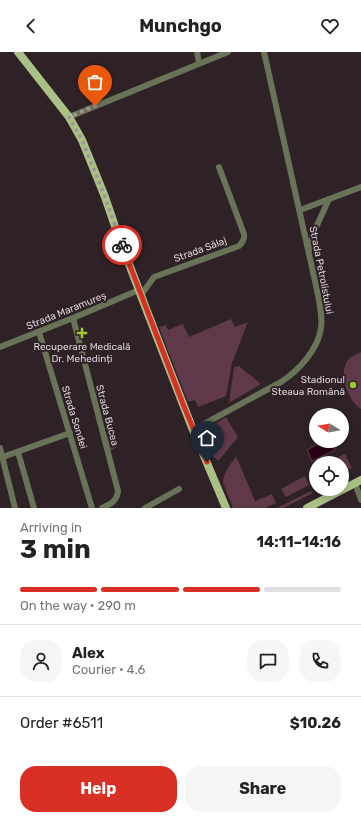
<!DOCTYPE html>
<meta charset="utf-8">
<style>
:root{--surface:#fff;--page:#f6f6f6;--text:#222;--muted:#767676;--line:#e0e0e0;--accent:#d93025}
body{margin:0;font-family:Rubik,sans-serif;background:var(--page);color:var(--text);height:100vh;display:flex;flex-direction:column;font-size:15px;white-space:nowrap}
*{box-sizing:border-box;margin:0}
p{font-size:13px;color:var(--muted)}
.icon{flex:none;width:22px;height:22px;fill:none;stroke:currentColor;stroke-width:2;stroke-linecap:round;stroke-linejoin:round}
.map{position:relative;height:456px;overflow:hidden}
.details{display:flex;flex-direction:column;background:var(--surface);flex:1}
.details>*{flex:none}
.needle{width:26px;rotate:281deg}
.buttons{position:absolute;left:309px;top:356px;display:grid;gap:8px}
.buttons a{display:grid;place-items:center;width:40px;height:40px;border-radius:50%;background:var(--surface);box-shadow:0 2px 6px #0003;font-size:20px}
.pin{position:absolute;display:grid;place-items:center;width:34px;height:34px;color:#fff;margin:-41px -17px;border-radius:50% 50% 50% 0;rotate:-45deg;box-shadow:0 0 4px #0007}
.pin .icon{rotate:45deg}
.courier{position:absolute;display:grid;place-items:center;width:40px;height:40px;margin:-20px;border:3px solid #d93025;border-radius:50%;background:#fff;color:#222;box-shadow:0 1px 5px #0007}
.summary em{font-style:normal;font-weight:700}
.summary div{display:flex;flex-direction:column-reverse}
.summary{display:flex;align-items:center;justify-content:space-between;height:68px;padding:0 20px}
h1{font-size:26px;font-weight:700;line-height:30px}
.bar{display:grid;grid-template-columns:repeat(4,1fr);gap:6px 4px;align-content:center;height:48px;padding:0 20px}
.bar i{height:5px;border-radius:3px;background:var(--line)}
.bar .active{background:var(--accent)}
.bar p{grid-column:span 4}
.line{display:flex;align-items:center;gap:10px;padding:0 20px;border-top:1px solid var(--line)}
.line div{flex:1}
.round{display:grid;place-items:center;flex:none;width:42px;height:42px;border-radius:16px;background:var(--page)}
.button{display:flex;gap:8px;margin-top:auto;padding:8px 20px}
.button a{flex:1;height:46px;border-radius:16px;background:var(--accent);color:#fff;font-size:16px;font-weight:700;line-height:46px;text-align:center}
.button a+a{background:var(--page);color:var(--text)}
header{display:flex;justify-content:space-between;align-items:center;height:52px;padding:0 20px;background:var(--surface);font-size:18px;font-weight:700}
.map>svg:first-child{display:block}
.green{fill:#5f384a}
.water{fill:#290017;stroke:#5f3f51}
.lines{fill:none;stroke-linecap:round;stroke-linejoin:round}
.minor{stroke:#687357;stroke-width:6}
.major{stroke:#aac186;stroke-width:8}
.done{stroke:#9f9599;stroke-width:4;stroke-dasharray:0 7.2}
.route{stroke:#d93025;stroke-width:5}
.poi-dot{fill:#9ccb32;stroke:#2e2227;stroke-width:1.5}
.labels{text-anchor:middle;stroke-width:4;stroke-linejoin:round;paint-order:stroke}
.street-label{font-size:10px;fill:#dcd3d7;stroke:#2e2227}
.poi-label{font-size:10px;fill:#dcd3d7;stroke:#2e2227}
</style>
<header><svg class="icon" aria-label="back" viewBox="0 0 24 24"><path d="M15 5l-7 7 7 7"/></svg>Munchgo<svg class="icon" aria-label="heart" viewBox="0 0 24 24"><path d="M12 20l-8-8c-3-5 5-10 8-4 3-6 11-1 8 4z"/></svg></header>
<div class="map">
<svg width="361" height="456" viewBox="0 0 361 456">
<rect width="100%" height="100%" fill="#2e2227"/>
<g class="green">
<path d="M231 267 235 275 248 270 232 311 226 344 198 355 195 348 188 350 159 275 166 273 168 278 183 272 189 285Z"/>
<path d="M361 300V357C349 349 339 325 346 311 348 306 356 302 361 300Z"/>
<path d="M239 314 261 332 229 351 234 315Z"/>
<path d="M226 365 238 385 218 409 214 405 204 383 205 378Z"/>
<path d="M113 383 117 395 110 399 106 385Z"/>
<path d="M345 402 352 416 342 420V411H327Z"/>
<path d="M236 404 255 449 272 442 276 451 265 456H233L223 431C223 421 231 412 236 404Z"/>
<path d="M305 424 309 433 286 445 281 437Z"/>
<path d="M311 439 313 441 283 456H277Z"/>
</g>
<path class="water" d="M324 389H330L335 398 312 409 307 398Z"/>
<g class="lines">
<g class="minor">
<path d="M197 0 199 11"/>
<path d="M69 65 228 0"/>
<path d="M300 158 361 135"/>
<path d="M309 198 313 182 329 147"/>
<path d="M141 243 154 225 239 194C243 190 245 187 244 182L219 115"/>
<path d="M73 266 118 439C117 449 111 452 102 456"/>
<path d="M39 280 92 456"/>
<path d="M0 295 73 266 139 238"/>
<path d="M193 378 281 330C298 319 318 298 321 276 323 261 318 244 315 229L264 0"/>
<path d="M0 396 15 456"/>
<path d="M18 400 34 456"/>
<path d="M0 406 70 381"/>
<path d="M355 431 361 448"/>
<path d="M145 456 179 437"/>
</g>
<g class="major">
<path d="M18 0 69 65 82 88 105 145 118 183 145 254 193 378 226 456"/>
<path d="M307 456 361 428"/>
</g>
</g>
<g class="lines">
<path class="done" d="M95 54 69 65 82 88 105 145 122 193"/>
<path class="route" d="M122 193 183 352 207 410"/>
</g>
<g class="poi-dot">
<path d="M80 275h4v4h4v4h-4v4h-4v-4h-4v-4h4z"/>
<circle cx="353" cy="333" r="4"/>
</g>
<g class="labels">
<g class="street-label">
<text transform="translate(200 197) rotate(-20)" y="4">Strada Sălaj</text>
<text transform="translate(322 218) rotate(79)" y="4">Strada Petrolistului</text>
<text transform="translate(66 258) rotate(-22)" y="4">Strada Maramureș</text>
<text transform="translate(108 363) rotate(75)" y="4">Strada Bucea</text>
<text transform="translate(75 365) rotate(73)" y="4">Strada Sondei</text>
</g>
<g class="poi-label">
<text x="82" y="298">Recuperare Medicală<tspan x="82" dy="12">Dr. Mehedinți</tspan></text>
<text x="345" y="331" text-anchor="end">Stadionul<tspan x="345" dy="12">Steaua Română</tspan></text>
</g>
</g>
</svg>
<div class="buttons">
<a><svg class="needle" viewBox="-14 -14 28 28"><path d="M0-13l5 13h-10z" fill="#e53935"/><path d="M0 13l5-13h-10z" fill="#767676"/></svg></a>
<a><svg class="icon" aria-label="locate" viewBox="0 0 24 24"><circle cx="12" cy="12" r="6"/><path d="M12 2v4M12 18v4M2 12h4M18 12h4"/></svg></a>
</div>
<div class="pin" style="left:95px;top:54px;background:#ea580c"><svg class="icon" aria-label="bag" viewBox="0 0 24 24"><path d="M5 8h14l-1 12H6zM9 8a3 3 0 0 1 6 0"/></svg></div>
<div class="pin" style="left:207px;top:410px;background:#1f2937"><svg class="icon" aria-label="home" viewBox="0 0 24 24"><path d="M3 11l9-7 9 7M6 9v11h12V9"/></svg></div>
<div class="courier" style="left:122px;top:193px"><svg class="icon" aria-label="bike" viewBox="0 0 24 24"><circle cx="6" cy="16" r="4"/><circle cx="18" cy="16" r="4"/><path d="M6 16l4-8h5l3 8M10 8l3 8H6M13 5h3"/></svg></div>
</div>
<section class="details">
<div class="summary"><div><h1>3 min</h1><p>Arriving in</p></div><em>14:11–14:16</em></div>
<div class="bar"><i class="active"></i><i class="active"></i><i class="active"></i><i></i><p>On the way · 290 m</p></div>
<div class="line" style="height:72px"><a class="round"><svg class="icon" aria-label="person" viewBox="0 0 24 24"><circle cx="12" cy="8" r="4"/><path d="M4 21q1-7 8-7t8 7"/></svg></a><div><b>Alex</b><p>Courier · 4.6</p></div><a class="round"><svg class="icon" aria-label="chat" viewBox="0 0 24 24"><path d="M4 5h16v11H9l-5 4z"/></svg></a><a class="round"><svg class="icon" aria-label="phone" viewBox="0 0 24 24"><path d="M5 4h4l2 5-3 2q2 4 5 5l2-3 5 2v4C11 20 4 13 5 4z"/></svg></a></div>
<div class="line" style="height:52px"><div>Order #6511</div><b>$10.26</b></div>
<div class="button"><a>Help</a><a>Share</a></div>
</section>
